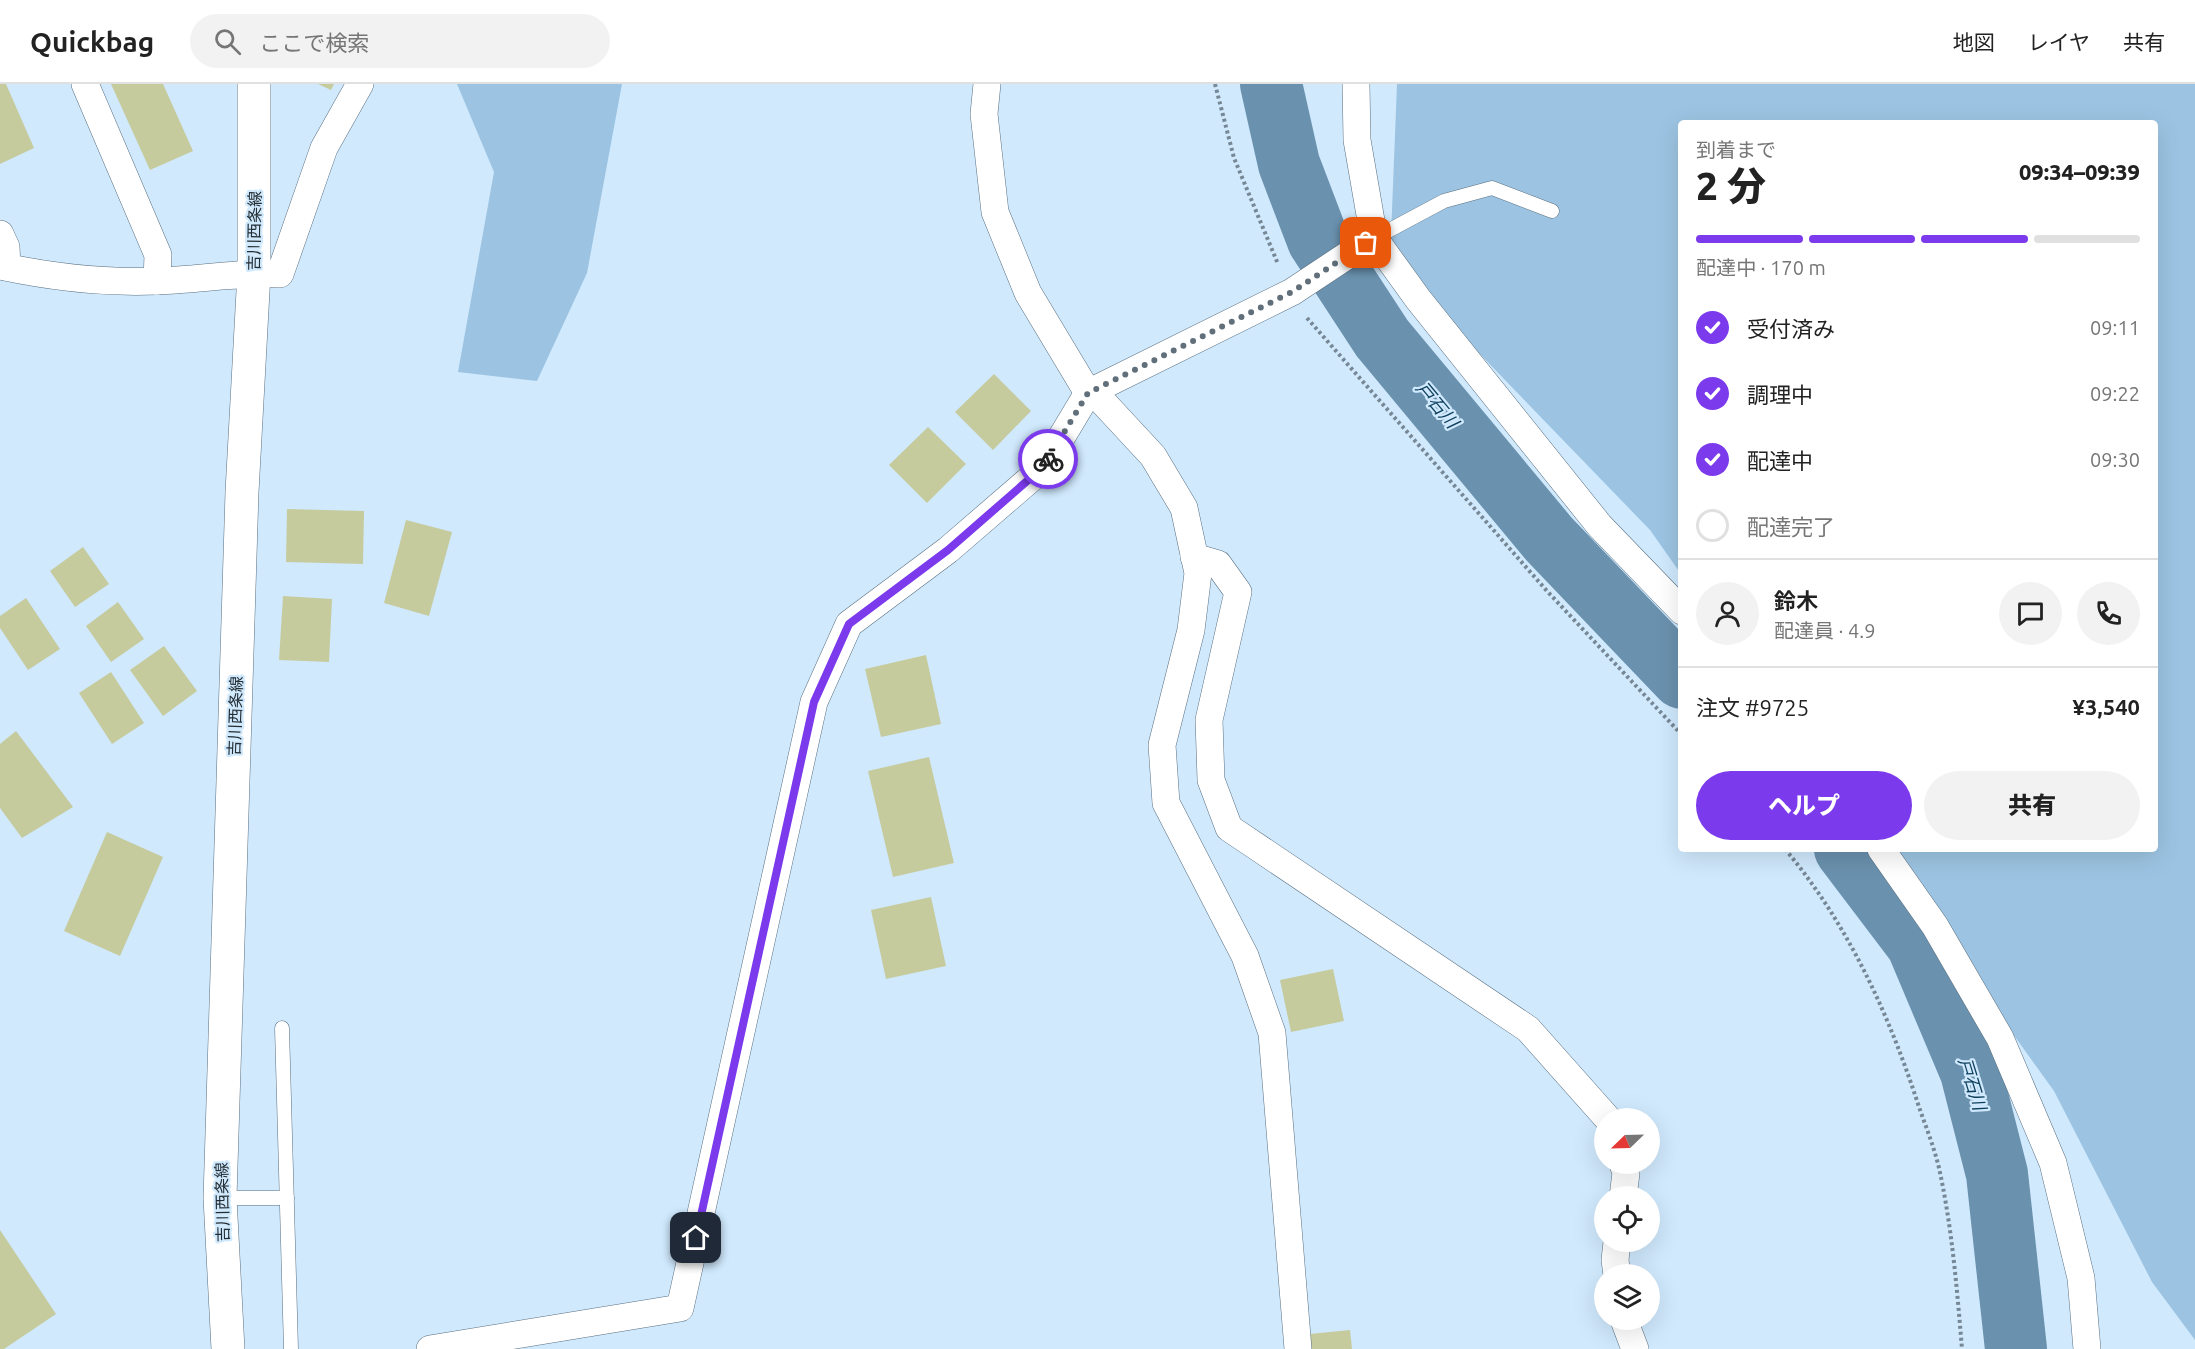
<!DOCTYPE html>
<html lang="ja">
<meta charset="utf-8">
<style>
:root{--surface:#fff;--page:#f2f2f2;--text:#222;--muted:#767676;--line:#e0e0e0;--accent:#7c3aed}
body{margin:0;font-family:Ubuntu,"Noto Sans JP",sans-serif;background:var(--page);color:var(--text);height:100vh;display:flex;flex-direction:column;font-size:22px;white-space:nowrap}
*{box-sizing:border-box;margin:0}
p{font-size:20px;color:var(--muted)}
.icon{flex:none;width:33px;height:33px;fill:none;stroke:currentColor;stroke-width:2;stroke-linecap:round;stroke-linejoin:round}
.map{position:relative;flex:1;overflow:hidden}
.panel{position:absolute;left:1678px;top:36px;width:480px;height:732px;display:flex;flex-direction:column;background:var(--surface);border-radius:6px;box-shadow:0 6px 24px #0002}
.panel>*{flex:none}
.needle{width:39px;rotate:247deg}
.controls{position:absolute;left:1594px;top:1024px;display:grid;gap:12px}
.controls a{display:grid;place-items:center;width:66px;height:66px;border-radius:50%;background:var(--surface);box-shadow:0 6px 24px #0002;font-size:30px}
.pin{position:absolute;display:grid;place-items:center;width:51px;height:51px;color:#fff;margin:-26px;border-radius:12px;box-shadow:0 3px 9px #0006}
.courier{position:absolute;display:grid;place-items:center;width:60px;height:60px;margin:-30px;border:4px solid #7c3aed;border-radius:50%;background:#fff;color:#222;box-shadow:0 2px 8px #0007}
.head em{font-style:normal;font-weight:800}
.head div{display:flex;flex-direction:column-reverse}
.head{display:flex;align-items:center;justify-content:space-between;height:102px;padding:0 18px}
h1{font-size:39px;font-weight:800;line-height:45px}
.bar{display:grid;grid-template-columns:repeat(4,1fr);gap:9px 6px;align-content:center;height:72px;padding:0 18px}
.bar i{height:8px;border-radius:4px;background:var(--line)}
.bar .on{background:var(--accent)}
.bar p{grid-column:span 4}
.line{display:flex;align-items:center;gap:15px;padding:0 18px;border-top:2px solid var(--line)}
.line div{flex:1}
.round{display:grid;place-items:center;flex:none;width:63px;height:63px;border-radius:32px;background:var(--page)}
ol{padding:0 18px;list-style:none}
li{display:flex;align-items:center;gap:18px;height:66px}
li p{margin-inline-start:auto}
li .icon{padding:6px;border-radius:50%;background:var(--accent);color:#fff;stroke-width:4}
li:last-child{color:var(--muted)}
li i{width:33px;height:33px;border:3px solid var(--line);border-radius:50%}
.primary-button{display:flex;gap:12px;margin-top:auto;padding:12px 18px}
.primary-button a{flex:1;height:69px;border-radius:36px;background:var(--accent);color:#fff;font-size:24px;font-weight:800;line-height:69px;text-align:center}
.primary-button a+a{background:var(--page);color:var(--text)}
header{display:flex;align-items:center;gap:36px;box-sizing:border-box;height:84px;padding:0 30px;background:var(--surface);border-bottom:2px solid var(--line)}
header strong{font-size:28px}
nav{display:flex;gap:33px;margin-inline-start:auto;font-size:21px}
.search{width:420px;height:54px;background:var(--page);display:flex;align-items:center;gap:15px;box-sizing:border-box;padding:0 21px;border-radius:33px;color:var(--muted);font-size:22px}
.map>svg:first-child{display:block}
.green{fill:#9cc4e2}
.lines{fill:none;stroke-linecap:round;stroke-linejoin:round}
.river{stroke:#6a91ae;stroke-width:62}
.building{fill:#c6cb9d}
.lane-casing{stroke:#5a7081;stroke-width:15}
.street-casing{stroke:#5a7081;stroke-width:28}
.secondary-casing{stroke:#5a7081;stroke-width:34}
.path{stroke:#768795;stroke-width:4;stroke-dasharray:3 3;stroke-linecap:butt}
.lane{stroke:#fff;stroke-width:14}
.street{stroke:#fff;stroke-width:27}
.secondary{stroke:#fff;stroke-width:33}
.done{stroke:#606f7a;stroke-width:6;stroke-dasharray:0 10.8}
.route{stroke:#7c3aed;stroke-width:8}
.labels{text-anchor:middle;stroke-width:4.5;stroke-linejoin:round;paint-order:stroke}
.street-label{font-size:16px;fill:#232d34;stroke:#d0e9fd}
.water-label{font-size:18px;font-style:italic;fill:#0e3f5d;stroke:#d0e9fd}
</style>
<header>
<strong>Quickbag</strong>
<div class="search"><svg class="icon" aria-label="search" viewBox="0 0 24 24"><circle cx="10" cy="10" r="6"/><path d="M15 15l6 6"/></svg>ここで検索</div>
<nav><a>地図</a><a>レイヤ</a><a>共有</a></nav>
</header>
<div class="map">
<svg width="2195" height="1265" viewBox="0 0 2195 1265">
<rect width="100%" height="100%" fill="#d0e9fd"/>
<g class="green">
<path d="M457 0H622L587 189 537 297 458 288 494 88Z"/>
<path d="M1397 0H2195V1256L2152 1198 2054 1007 1880 765H2156V39H1682L1681 490 1650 446 1390 177Z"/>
</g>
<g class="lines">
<g class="river">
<path d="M1271 0 1289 80 1318 156 1382 254 1549 455 1682 594"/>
<path d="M1845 765 1917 860 1971 988 1997 1090 2016 1265"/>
</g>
</g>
<g class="building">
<path d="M0 0H6L34 64 0 80Z"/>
<path d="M111 0H163L193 67 150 86Z"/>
<path d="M318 0H334L331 6Z"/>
<path d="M994 290 1031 327 993 366 955 328Z"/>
<path d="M928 343 966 380 927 419 889 381Z"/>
<path d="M287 425 364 427 363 480 286 478Z"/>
<path d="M406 436 452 448 429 532 384 519Z"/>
<path d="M83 463 109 500 75 523 50 487Z"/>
<path d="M283 512 332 515 329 578 279 576Z"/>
<path d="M26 514 60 565 28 586 0 544V532Z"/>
<path d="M118 518 144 555 111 578 86 542Z"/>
<path d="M164 562 197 607 163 632 130 586Z"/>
<path d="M926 571 941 640 881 653 865 585Z"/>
<path d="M111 588 144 639 112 660 79 609Z"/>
<path d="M16 647 73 723 22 754 0 724V660Z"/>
<path d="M929 673 954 779 893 793 868 687Z"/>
<path d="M107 748 163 773 120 872 64 847Z"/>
<path d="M931 813 946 882 886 895 871 826Z"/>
<path d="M1333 885 1344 937 1291 948 1280 896Z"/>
<path d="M0 1146 56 1230 4 1265H0Z"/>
<path d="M1350 1246 1352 1265H1311L1310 1250Z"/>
</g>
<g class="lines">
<defs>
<g id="lane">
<path d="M1371 156 1444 117 1492 104 1552 127"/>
<path d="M282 944 291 1265"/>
<path d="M220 1114H287"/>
</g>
<g id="street">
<path d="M85 0 158 171 157 197"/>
<path d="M987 0 984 30 995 128 1028 209 1088 309 1101 316 1153 372 1184 424 1198 489 1191 546 1162 661 1166 719 1245 872 1272 949 1298 1265"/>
<path d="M1356 0 1357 56 1374 154 1418 215 1599 441 1682 527"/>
<path d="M0 150 6 163 7 183"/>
<path d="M0 182C51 193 103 199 156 197 198 196 239 188 280 190L324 64 360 0"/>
<path d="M1194 473 1218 480 1238 508 1209 636 1211 696 1229 744 1528 945 1608 1035"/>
<path d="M1881 765 1935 842 2000 954 2053 1079 2081 1194 2087 1265"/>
<path d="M1623 1113 1626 1089 1623 1080"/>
<path d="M1617 1191 1615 1176 1617 1158"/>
<path d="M1624 1236 1635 1265"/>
<path d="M430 1265 680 1224 814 618 849 540 948 466 1043 384 1088 309 1292 208 1366 159"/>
</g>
<path id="secondary" d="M228 1265 220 1114 242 408 254 189V0"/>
</defs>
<use href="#lane" class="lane-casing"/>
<use href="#street" class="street-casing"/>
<use href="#secondary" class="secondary-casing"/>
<g class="path">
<path d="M1215 0 1234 74 1278 180"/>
<path d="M1307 234 1547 507 1682 651"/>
<path d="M1785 765C1848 840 1889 930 1919 1023 1926 1043 1934 1063 1939 1084 1952 1143 1957 1205 1962 1265"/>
</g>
<use href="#lane" class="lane"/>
<use href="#street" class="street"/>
<use href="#secondary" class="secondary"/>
</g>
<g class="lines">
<path class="done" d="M1048 375 1088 309 1292 208 1366 159"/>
<path class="route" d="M696 1154 814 618 849 540 948 466 1042 384 1048 375"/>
</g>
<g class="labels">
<g class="street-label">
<text transform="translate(254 147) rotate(-89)" y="6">吉川西条線</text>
<text transform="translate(235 632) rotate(-88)" y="6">吉川西条線</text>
<text transform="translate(222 1118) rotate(-91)" y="6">吉川西条線</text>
</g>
<g class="water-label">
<text transform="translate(1437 321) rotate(50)" y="6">戸石川</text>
<text transform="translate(1972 1000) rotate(73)" y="6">戸石川</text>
</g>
</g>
</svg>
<div class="controls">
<a><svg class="needle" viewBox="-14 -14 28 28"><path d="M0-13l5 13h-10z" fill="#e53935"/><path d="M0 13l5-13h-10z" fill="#767676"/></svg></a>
<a><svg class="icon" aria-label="locate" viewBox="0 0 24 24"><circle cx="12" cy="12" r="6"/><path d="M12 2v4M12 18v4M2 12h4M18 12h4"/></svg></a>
<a><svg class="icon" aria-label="layers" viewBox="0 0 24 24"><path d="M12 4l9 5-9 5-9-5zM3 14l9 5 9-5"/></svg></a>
</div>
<div class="pin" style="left:1366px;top:159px;background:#ea580c"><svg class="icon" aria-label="bag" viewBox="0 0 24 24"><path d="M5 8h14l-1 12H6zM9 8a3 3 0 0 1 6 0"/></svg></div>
<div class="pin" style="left:696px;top:1154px;background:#1f2937"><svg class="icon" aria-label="home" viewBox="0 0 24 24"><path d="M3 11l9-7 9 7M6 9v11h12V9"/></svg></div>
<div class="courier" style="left:1048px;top:375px"><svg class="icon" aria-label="bike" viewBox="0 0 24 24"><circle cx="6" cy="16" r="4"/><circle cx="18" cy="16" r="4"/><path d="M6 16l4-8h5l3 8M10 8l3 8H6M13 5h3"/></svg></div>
<section class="panel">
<div class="head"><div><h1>2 分</h1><p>到着まで</p></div><em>09:34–09:39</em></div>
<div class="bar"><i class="on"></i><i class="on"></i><i class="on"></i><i></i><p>配達中 · 170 m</p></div>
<ol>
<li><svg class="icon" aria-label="check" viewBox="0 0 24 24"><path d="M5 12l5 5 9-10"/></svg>受付済み<p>09:11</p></li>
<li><svg class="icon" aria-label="check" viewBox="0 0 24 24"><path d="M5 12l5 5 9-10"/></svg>調理中<p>09:22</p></li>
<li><svg class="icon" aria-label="check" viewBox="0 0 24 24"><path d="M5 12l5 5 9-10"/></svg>配達中<p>09:30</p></li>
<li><i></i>配達完了</li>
</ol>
<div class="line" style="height:108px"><a class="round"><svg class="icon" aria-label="person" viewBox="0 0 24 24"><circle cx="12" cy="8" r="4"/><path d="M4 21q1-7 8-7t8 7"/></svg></a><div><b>鈴木</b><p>配達員 · 4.9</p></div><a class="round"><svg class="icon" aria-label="chat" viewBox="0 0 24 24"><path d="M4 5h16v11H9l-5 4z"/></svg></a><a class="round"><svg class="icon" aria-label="phone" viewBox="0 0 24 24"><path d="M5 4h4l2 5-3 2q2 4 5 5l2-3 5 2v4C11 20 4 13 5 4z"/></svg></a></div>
<div class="line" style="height:78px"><div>注文 #9725</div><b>¥3,540</b></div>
<div class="primary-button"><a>ヘルプ</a><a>共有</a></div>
</section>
</div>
